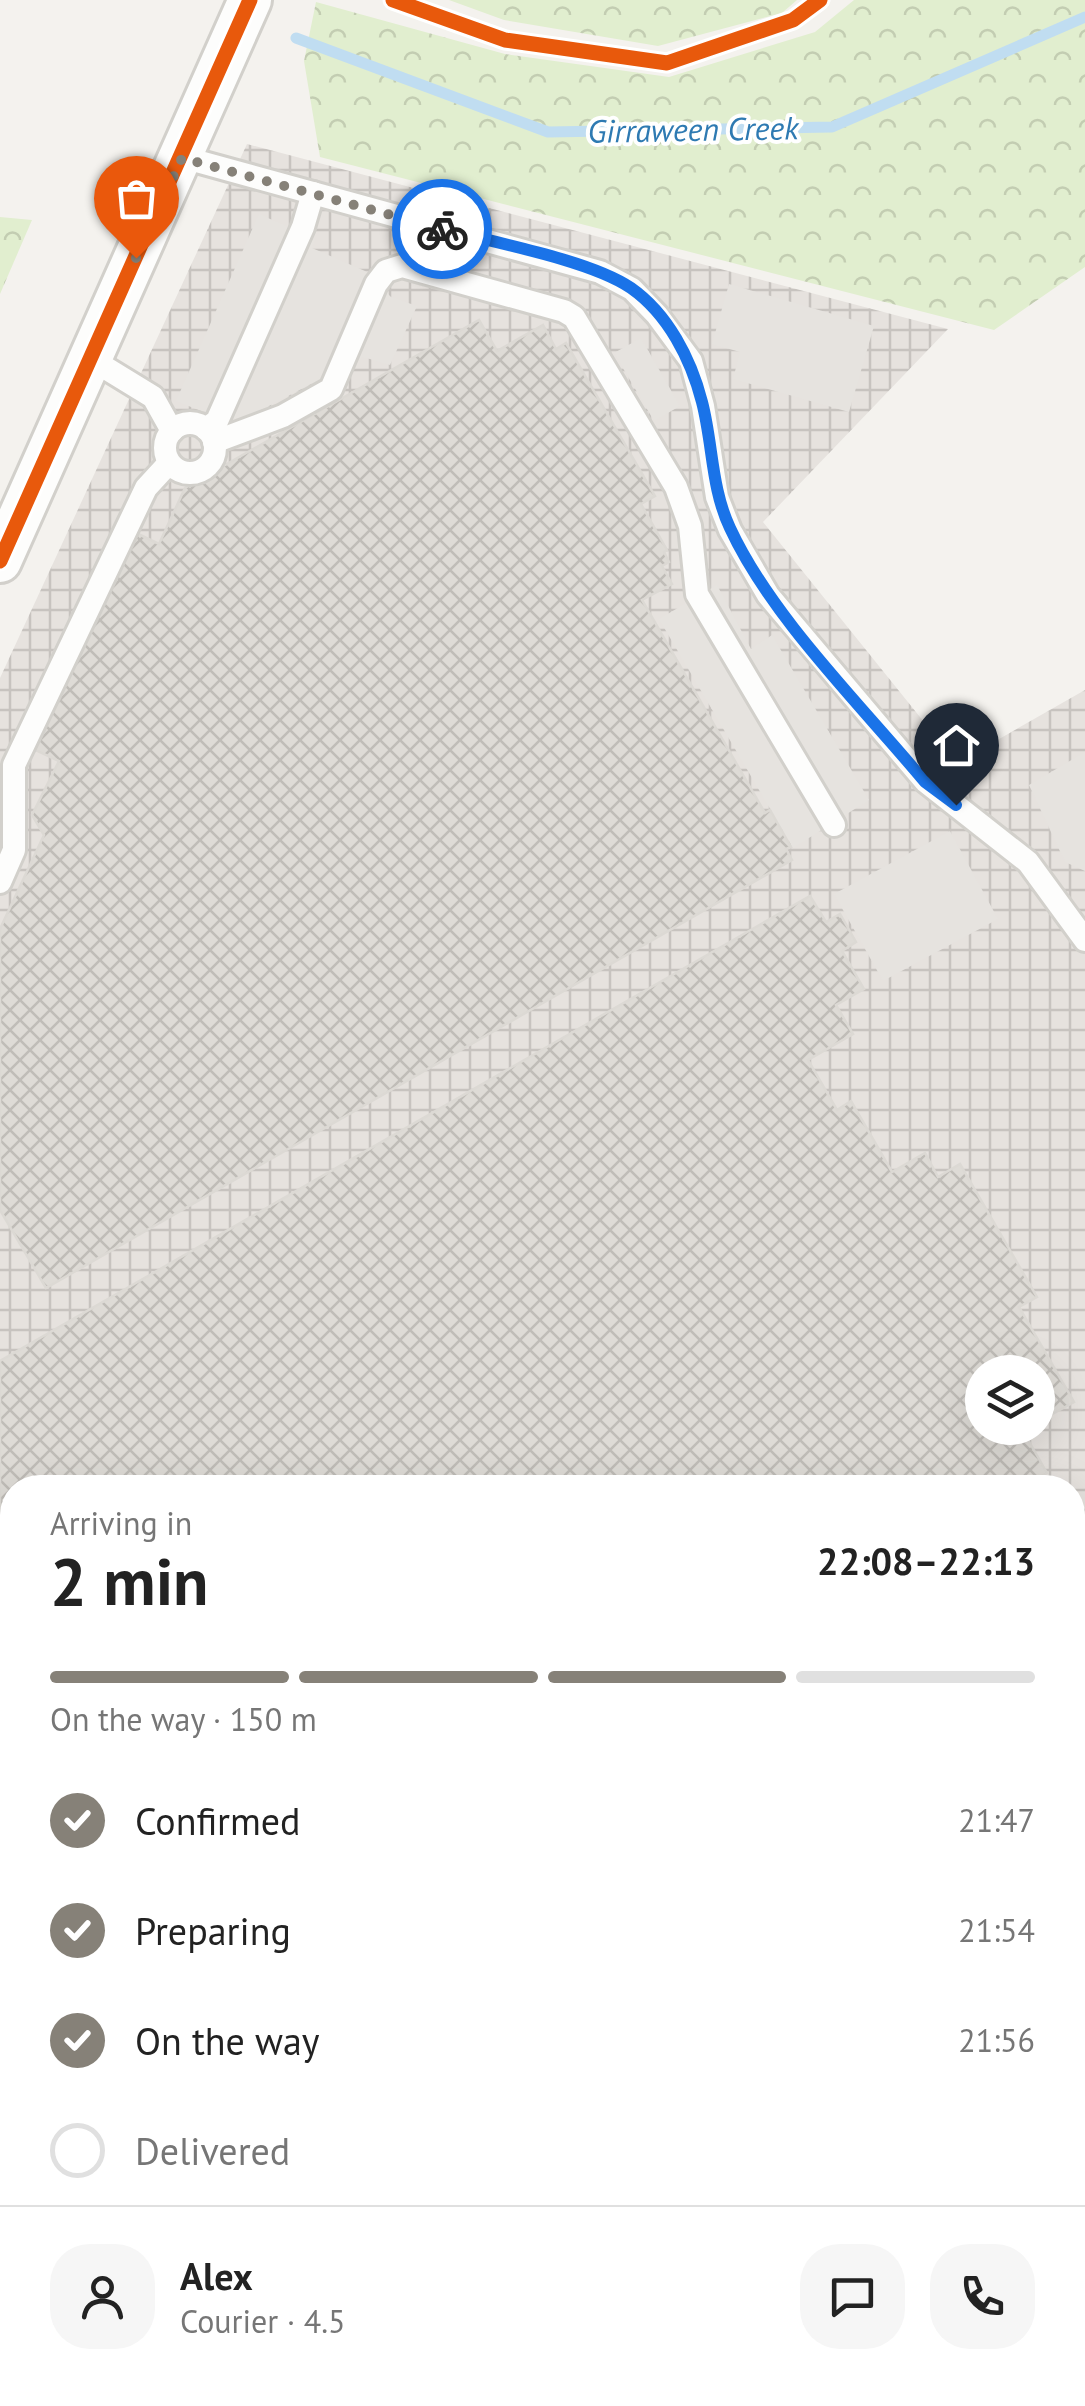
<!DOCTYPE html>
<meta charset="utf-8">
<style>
:root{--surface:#fff;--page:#f6f6f6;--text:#222;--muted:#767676;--line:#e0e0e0;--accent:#868178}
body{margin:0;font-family:"PT Sans",sans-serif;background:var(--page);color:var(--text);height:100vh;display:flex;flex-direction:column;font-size:38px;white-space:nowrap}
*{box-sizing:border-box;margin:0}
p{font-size:32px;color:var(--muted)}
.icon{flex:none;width:55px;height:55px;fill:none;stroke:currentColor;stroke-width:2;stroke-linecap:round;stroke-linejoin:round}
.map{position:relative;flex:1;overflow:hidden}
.side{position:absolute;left:0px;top:1475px;width:1085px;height:932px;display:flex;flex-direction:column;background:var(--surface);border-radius:40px 40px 0 0;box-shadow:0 10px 40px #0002}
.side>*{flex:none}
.buttons{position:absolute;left:965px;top:1355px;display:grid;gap:20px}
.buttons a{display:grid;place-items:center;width:90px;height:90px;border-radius:50%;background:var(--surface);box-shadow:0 10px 40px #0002;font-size:50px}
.pin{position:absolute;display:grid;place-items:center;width:85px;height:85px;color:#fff;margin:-102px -42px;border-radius:50% 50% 50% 0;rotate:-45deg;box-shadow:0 0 10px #0007}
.pin .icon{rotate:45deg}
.courier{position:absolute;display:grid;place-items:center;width:100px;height:100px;margin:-50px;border:8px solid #1a73e8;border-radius:50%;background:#fff;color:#222;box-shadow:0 2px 12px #0007}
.head em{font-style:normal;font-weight:700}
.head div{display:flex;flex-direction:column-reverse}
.head{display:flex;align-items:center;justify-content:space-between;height:170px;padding:0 50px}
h1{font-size:65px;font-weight:700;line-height:75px}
.bar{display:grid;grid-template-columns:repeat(4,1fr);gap:15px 10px;align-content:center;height:120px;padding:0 50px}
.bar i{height:12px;border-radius:8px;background:var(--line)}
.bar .active{background:var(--accent)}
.bar p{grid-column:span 4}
.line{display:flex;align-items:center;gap:25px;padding:0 50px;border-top:2px solid var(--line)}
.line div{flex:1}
.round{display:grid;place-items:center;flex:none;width:105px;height:105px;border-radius:40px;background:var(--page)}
ol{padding:0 50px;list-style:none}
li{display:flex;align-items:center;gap:30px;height:110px}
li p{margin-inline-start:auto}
li .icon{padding:10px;border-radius:50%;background:var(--accent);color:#fff;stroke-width:4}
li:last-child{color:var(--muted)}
li i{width:55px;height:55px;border:5px solid var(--line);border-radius:50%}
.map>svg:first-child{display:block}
.industrial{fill:url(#industrial-grid);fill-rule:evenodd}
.forest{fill:url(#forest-crowns)}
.parking{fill:#e6e3df}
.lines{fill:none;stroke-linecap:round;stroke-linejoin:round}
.stream{stroke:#c0ddf1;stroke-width:11}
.building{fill:url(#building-cross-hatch);stroke:#dcd9d4;stroke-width:2.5}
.service-casing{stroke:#d2d0cb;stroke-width:28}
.minor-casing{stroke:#d2d0cb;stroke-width:48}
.secondary-casing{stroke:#d3cfc5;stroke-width:60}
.service{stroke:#fdfdfc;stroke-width:22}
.minor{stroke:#fdfdfc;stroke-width:42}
.secondary{stroke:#f7f6f1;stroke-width:55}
.cycleway-casing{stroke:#fff;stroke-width:21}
.cycleway{stroke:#e8590c;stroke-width:15}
.done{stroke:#868178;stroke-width:10;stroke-dasharray:0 18}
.route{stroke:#1a73e8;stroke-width:12}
.labels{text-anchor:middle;stroke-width:8;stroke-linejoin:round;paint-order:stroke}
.water-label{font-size:32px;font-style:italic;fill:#2e7ab2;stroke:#fff}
</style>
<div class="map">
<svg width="1085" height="2406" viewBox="0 0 1085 2406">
<defs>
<pattern id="industrial-grid" width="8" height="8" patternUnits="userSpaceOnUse" patternTransform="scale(2.5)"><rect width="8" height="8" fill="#e6e2de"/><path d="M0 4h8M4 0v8" fill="none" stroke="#c7c3bf"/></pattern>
<pattern id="forest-crowns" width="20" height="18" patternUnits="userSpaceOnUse" patternTransform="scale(2.5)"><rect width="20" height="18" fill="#e1eecf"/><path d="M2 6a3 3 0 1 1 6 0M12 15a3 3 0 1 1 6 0" fill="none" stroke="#c3cdb2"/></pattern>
<pattern id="building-cross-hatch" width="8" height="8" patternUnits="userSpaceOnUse" patternTransform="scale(2.5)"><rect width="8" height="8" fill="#dedbd6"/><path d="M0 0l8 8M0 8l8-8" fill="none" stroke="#c0bdb8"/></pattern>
</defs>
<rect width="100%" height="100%" fill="#f4f2ee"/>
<g class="industrial">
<path d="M247 144 948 329 763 522 957 763 1085 690V2004L1073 2021 1072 1488H12V2100L0 2105V678ZM982 1372H1038V1428H982Z"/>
<path d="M129 2395H879L871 2406H133Z"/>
</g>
<g class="forest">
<path d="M449 0H797L782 13 658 46 504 20Z"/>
<path d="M854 0H1085V267L994 330 320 157 304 61 316 2 505 54 669 77 815 32Z"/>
<path d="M0 217 32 220 0 294Z"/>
</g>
<g class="parking">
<path d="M259 214 315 239 312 248 365 271 391 297 417 306 390 365 363 357 242 420 201 411 176 401Z"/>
<path d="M729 284 874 326 849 412 733 379 740 352 712 344Z"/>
<path d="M641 338 680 406 654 421 614 353Z"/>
<path d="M717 585 751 649 772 635 869 800 793 848 659 619Z"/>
<path d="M1085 752V871L1065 862 1029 785Z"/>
<path d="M950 831 998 919 883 981 834 894Z"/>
</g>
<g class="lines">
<path class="stream" d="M296 38 548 132 832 127 1085 17"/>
</g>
<g class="building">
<path d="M479 320 497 351 543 325 556 349 566 343 655 496 641 504 667 550 664 552 669 562 662 566 672 584 642 600 765 813 770 810 791 847 786 849 792 860 46 1288 0 1210V929L44 835 32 815 59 761 31 748 132 531 159 544 185 488Z"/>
<path d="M810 896 826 922 840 914 856 942 842 951 864 989 836 1005 853 1034 808 1060 837 1110 851 1101 892 1172 925 1153 938 1177 960 1164 1037 1297 1019 1307 1074 1402 1038 1422V1372H982V1428H1028L1023 1431 1047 1473 1022 1488H12V1605L0 1584V1361Z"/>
<path d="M12 1617V1730L0 1709V1624Z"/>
<path d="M0 2285 12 2323V2383L0 2387Z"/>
<path d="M309 2395H686L692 2406H316Z"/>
</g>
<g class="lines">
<defs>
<g id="service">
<path d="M182 157 600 272 632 289 657 315 691 361 703 406 717 497 730 530 768 595 925 781 1028 862 1085 940"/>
<path d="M91 359 153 397 172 431"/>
<circle cx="190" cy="448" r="25"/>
<path d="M206 429 217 421 303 227 313 193"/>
<path d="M214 442 283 416 331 389 376 284 386 271 402 266 564 311 574 317 676 487 690 526 697 594 834 825"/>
<path d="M0 882 14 850V765L146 488 169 463"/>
<path d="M1072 1904 1085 1886"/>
<path d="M782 2406 790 2395"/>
</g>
<path id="minor" d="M0 561 250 0"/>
<path id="secondary" d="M1080 2406 1085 2399"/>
</defs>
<use href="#service" class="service-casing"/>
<use href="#minor" class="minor-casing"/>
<use href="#secondary" class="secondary-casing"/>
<use href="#service" class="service"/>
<use href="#minor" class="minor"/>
<use href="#secondary" class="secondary"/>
<defs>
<g id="cycleway">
<path d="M393 0 505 40 667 63 793 20 820 0"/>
<path d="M0 561 250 0"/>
</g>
</defs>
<use href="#cycleway" class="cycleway-casing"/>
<use href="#cycleway" class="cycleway"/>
</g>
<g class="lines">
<path class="done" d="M136 258 182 158 442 229"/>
<path class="route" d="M442 229C492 242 590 260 631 288 668 314 691 359 702 402 713 444 711 488 730 528 771 617 861 705 925 782L956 805"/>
</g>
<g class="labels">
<g class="water-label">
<text transform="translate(693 130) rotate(-1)" y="11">Girraween Creek</text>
</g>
</g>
</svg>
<div class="buttons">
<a><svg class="icon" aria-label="layers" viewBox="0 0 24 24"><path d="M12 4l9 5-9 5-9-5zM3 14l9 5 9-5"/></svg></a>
</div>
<div class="pin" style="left:136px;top:258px;background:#ea580c"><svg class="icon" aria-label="bag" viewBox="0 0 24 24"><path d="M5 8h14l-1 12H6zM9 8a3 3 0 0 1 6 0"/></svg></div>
<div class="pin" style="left:956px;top:805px;background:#1f2937"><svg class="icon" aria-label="home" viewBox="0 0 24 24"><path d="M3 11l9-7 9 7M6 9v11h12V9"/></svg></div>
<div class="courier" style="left:442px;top:229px"><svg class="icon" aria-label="bike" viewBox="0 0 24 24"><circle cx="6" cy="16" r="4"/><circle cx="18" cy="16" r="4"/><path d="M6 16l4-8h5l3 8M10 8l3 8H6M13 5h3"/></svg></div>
<section class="side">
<div class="head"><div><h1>2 min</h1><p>Arriving in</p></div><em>22:08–22:13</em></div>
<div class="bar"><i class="active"></i><i class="active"></i><i class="active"></i><i></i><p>On the way · 150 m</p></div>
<ol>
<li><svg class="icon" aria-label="check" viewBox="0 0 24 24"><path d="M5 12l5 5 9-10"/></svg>Confirmed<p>21:47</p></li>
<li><svg class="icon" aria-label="check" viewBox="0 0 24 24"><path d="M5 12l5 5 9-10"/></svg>Preparing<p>21:54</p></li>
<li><svg class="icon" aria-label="check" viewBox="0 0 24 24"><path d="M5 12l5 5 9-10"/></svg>On the way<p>21:56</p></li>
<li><i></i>Delivered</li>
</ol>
<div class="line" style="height:180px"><a class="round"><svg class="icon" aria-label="person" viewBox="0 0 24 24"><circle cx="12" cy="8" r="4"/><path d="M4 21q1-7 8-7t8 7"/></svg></a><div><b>Alex</b><p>Courier · 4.5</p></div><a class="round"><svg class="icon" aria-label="chat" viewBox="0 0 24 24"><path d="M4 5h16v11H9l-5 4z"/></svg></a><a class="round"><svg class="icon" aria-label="phone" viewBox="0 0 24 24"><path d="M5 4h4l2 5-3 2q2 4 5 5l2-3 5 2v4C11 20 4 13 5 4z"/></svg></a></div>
</section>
</div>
